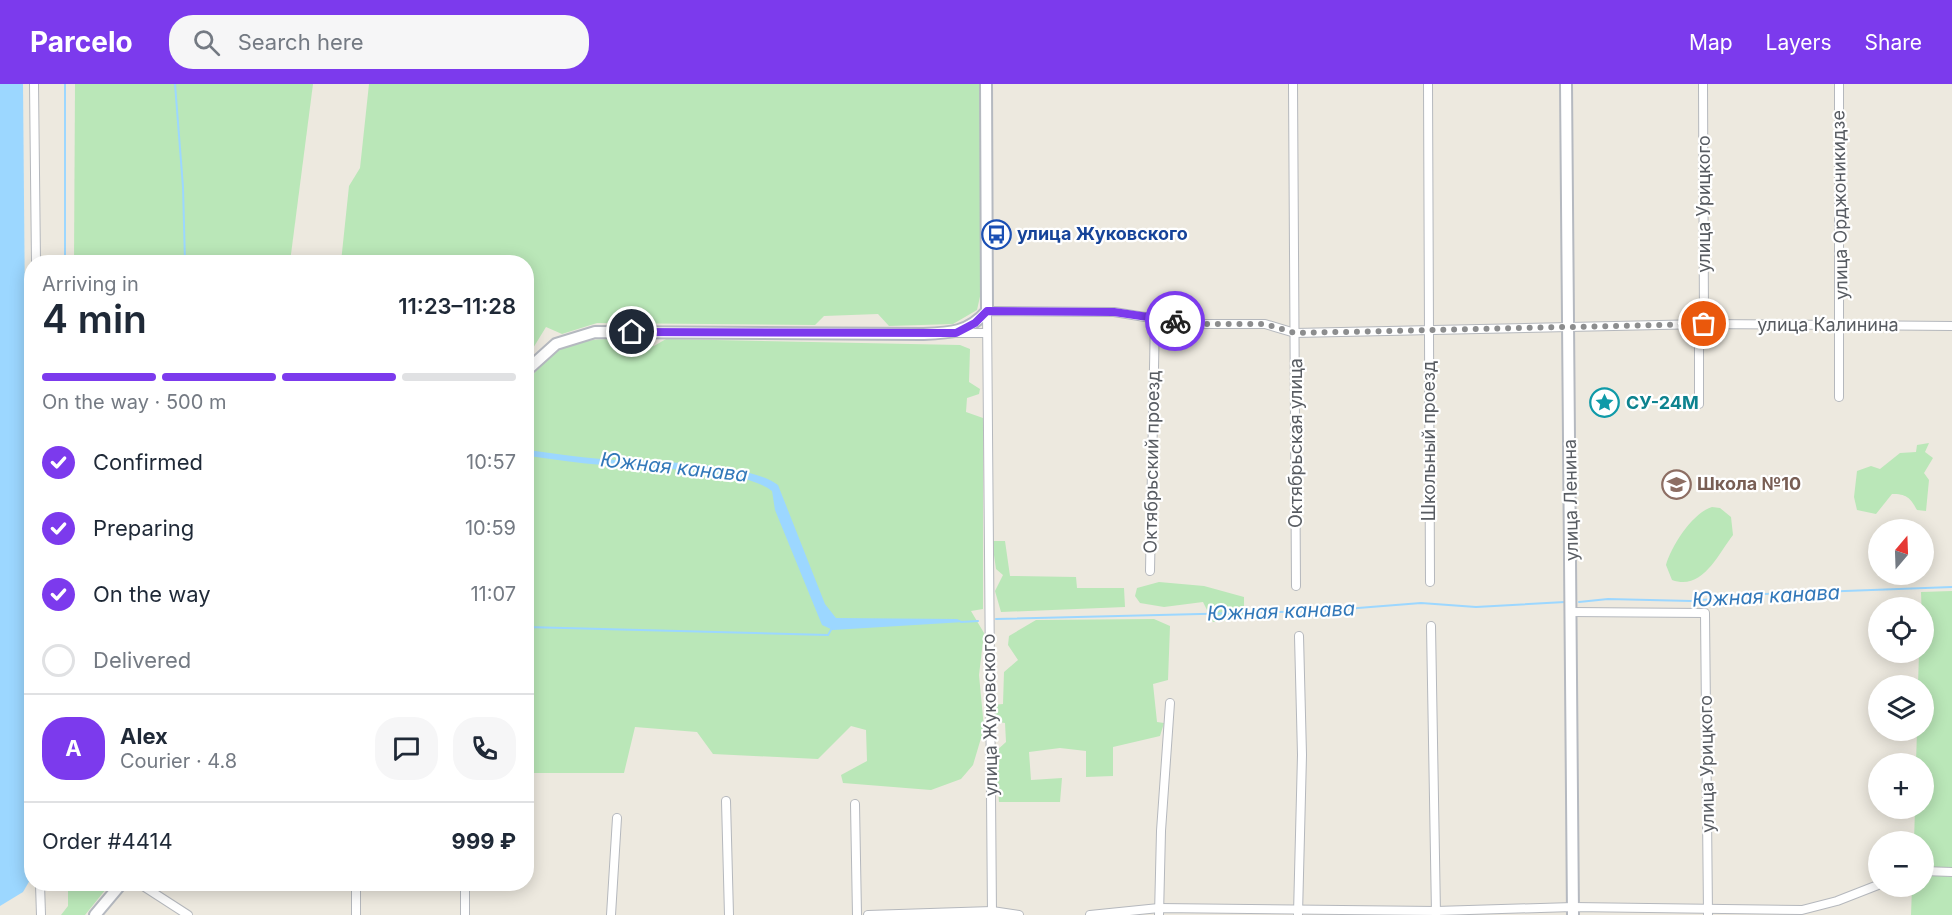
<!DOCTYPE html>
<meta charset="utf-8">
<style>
:root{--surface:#fff;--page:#f6f6f7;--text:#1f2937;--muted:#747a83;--line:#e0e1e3;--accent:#7c3aed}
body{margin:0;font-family:Inter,sans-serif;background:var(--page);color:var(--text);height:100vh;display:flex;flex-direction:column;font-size:22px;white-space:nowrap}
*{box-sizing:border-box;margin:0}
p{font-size:20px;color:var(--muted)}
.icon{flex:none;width:33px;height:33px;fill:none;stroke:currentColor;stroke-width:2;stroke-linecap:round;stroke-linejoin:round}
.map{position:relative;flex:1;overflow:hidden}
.panel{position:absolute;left:24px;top:171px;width:510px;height:636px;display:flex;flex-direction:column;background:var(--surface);border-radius:24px;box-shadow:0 3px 15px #0003}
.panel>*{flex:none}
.needle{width:39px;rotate:19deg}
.buttons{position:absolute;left:1868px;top:435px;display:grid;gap:12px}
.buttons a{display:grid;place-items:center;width:66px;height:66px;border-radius:50%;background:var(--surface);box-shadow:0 3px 15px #0003;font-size:30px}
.pin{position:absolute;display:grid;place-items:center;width:51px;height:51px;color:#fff;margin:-26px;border:3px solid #fff;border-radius:50%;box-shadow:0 2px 6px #0007}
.courier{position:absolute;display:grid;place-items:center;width:60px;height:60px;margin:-30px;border:4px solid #7c3aed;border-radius:50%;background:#fff;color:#222;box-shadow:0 2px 8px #0007}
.head em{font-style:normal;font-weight:600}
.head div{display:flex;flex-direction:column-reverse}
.head{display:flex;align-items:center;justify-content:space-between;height:102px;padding:0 18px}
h1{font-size:39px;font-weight:600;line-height:45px}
.bar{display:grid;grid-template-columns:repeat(4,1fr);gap:9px 6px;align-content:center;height:72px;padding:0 18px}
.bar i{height:8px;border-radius:4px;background:var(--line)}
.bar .selected{background:var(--accent)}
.bar p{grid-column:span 4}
.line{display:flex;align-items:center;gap:15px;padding:0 18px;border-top:2px solid var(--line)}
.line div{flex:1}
.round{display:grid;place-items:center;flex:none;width:63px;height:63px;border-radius:24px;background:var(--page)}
ol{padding:0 18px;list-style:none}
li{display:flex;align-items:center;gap:18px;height:66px}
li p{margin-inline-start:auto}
li .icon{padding:6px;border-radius:50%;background:var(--accent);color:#fff;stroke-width:4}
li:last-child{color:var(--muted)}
li i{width:33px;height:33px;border:3px solid var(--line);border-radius:50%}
header{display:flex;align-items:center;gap:36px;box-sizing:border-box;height:84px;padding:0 30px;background:var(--accent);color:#fff}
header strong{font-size:28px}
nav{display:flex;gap:33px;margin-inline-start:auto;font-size:21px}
.search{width:420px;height:54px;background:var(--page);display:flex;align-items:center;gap:15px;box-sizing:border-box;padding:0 21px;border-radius:24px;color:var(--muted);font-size:22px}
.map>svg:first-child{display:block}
.green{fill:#bae7b8}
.water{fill:#9cd7ff}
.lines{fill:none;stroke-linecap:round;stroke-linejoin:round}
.stream{stroke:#9cd7ff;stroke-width:2}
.street-casing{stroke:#b5b8bd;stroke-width:10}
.secondary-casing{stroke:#b5b9c0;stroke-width:14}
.street{stroke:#fff;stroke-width:8}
.secondary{stroke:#fff;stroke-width:10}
.done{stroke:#8c8d8e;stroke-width:6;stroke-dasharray:0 10.8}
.route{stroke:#7c3aed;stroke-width:8}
.labels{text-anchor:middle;stroke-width:4.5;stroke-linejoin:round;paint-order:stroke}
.street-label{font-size:18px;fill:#585c62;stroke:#fff}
.transit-label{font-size:18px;font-weight:bold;fill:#164399;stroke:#fff;text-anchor:start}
.culture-label{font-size:18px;font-weight:bold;fill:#0d838f;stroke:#fff;text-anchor:start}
.education-label{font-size:18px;font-weight:bold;fill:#785e54;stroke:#fff;text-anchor:start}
.water-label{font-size:20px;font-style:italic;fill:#3278b9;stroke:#fff}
</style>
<header>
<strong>Parcelo</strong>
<div class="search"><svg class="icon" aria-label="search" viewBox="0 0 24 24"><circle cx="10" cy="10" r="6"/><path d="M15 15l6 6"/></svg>Search here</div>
<nav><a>Map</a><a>Layers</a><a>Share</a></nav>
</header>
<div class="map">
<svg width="1952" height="831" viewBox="0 0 1952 831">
<rect width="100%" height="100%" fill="#ede9df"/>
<g class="green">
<path d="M75 0H313L290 178H74Z"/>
<path d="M369 0H981V208L977 226 953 240 889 242 878 230 824 232 815 241 597 239 562 250 546 243 527 274 526 178H341L349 102 360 84Z"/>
<path d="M666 255 960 261 970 265 969 298 980 305 979 310 967 314 966 328 983 334V525L971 527 984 549 979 591 984 644 973 681 961 695 931 706 843 699 841 691 867 677 866 646 851 642 818 675 713 670 697 648 635 643 624 689H532L526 683V299C536 287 549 271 563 264 590 252 627 253 654 262Z"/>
<path d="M1929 359 1925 368 1933 374 1924 389 1929 396 1926 427 1917 426C1910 413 1906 410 1892 410L1876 430 1857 426 1854 413 1857 387 1871 382 1880 385 1900 369 1916 368 1917 361Z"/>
<path d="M1712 423 1720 424 1731 433 1733 451C1717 472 1702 507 1672 496L1666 481C1671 463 1692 429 1712 423Z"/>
<path d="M992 457H1005L1010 492 1076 493 1077 504H1124L1125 523 1001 528 995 507 1003 491 996 485Z"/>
<path d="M1159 498 1204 502 1244 513V535L1213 538 1203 518 1164 523 1140 519 1135 512 1137 504Z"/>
<path d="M1952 507V831H1911L1912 803 1923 802V758L1914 757 1915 725 1923 724V680L1916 679 1917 647 1923 646V602L1918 601 1919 569 1923 568 1921 508Z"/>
<path d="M1154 535 1170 542 1168 596 1153 600 1157 638 1164 639 1160 652 1113 663V692L1086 693V667L1060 664 1029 668 1031 696 1062 694 1060 718H999L995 668 1006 658 1005 639 991 637 992 621 1003 620 1004 588 1018 576 1008 561 1009 552 1036 536Z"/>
<path d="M68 800H110L85 831H61L68 822Z"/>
</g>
<g class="water">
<path d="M0 0H23L30 796 23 808 0 822Z"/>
<path d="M528 366C552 369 577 373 601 375 644 378 746 377 778 401L825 520 836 534 957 535 964 538 833 546 822 541 775 426 772 407C742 383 642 385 602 381 577 379 553 375 529 372H527Z"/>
</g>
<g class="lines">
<g class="stream">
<path d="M65 0V178"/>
<path d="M175 0 183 103 185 178"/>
<path d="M1579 518 1608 515 1691 517 1764 510 1952 503"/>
<path d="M996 535 1320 527 1421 519 1476 523 1565 518"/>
<path d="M961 538 978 537"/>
<path d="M526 543 828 551 832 544"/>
</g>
<defs>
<g id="street">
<path d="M34 0 36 178"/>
<path d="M1293 0 1296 502"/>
<path d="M1428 0 1430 498"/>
<path d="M1703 0 1704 240"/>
<path d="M1839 0V313"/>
<path d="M958 249H986"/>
<path d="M1699 320V240"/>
<path d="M1150 487 1155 233"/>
<path d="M1570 528 1705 529 1708 830"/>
<path d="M1431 542 1436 830"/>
<path d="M726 717 729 831"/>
<path d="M855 720 857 831"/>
<path d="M1923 787 1952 788"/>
<path d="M40 800 41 831"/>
<path d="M140 800 188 831"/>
<path d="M465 800V831"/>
<path d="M1298 830 1302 671 1299 552"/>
<path d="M356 831V800"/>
<path d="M611 831 617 734"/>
<path d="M868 831 992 827 1019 831"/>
<path d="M992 831 987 227 1114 228 1188 240H1265L1295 249 1704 240 1952 242"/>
<path d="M1090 831 1159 824 1436 827 1573 823 1802 826 1837 817 1878 801"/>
<path d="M1159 831 1161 747 1170 619"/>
</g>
<g id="secondary">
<path d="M1566 0 1573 831"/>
<path d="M526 287 556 260 595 248 921 250C949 249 968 249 987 227L986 0"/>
<path d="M95 831 121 800"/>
</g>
</defs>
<use href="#street" class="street-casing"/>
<use href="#secondary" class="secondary-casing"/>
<use href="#street" class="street"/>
<use href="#secondary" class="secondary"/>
</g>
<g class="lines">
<path class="done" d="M1175 237 1188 240H1265L1295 249 1704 240"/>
<path class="route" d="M632 248 956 249 975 239 987 227 1114 228 1175 237"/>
</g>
<defs>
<symbol id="bus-ring" viewBox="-11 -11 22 22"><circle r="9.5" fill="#fff" stroke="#1a4fb4" stroke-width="1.5"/><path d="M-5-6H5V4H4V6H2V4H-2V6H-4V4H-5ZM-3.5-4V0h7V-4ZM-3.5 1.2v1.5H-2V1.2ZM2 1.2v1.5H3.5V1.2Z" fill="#1a4fb4"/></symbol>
<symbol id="sight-ring" viewBox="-11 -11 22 22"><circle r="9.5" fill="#fff" stroke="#0f9aa8" stroke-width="1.5"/><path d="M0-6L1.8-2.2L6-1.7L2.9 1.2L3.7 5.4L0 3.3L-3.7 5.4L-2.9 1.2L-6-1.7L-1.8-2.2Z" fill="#0f9aa8"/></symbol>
<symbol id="school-ring" viewBox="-11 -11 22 22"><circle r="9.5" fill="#fff" stroke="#8d6e63" stroke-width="1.5"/><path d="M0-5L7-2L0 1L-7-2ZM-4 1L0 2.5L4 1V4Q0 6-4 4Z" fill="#8d6e63"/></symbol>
</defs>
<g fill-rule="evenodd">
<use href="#bus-ring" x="980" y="134" width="33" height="33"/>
<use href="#sight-ring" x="1588" y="302" width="33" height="33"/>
<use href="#school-ring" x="1660" y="384" width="33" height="33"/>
</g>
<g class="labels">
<g class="street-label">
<text transform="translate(1704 120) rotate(-90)" y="6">улица Урицкого</text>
<text transform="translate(1840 121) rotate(-91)" y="6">улица Орджоникидзе</text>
<text x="1828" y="247">улица Калинина</text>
<text transform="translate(1429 357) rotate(-90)" y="6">Школьный проезд</text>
<text transform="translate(1296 359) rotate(-90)" y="6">Октябрьская улица</text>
<text transform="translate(1152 378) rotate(-89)" y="6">Октябрьский проезд</text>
<text transform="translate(1571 416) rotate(-91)" y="6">улица Ленина</text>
<text transform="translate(990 631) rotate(-91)" y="6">улица Жуковского</text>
<text transform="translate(1707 680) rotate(-91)" y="6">улица Урицкого</text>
</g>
<g class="transit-label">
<text x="1017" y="156">улица Жуковского</text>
</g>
<g class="culture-label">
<text x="1626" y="325">СУ-24М</text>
</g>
<g class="education-label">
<text x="1697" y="406">Школа №10</text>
</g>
<g class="water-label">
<text transform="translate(674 383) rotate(6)" y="7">Южная канава</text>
<text transform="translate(1766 512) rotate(-3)" y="7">Южная канава</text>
<text transform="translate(1281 527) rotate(-2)" y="7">Южная канава</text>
</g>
</g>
</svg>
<div class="buttons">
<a><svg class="needle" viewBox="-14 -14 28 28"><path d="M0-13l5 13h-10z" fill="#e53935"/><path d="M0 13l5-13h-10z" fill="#747a83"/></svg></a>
<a><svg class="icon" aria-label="locate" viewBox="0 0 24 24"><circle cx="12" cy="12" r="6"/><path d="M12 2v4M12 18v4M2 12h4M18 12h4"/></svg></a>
<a><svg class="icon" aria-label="layers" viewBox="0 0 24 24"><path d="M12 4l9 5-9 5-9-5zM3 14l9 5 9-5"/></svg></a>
<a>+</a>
<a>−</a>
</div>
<div class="pin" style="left:1704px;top:240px;background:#ea580c"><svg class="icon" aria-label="bag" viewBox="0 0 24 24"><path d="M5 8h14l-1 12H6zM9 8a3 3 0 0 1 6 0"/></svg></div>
<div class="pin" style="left:632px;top:248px;background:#1f2937"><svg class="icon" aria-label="home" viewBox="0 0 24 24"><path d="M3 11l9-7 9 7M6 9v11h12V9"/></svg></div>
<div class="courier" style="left:1175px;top:237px"><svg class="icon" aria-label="bike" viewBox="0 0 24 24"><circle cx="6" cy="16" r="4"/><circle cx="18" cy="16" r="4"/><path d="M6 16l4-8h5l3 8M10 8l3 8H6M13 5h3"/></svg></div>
<section class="panel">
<div class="head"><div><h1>4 min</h1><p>Arriving in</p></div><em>11:23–11:28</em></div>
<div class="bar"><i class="selected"></i><i class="selected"></i><i class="selected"></i><i></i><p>On the way · 500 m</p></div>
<ol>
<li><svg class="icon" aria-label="check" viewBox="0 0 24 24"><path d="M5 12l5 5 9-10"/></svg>Confirmed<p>10:57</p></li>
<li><svg class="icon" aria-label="check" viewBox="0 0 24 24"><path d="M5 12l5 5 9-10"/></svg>Preparing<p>10:59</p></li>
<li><svg class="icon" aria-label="check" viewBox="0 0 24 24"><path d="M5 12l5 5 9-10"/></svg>On the way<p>11:07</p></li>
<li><i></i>Delivered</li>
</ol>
<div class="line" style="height:108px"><b class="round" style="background:var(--accent);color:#fff">A</b><div><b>Alex</b><p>Courier · 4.8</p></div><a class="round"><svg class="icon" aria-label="chat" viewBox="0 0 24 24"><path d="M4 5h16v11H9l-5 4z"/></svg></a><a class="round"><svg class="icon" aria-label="phone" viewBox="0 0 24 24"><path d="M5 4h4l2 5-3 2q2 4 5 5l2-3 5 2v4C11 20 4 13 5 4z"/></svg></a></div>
<div class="line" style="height:78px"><div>Order #4414</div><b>999 ₽</b></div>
</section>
</div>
